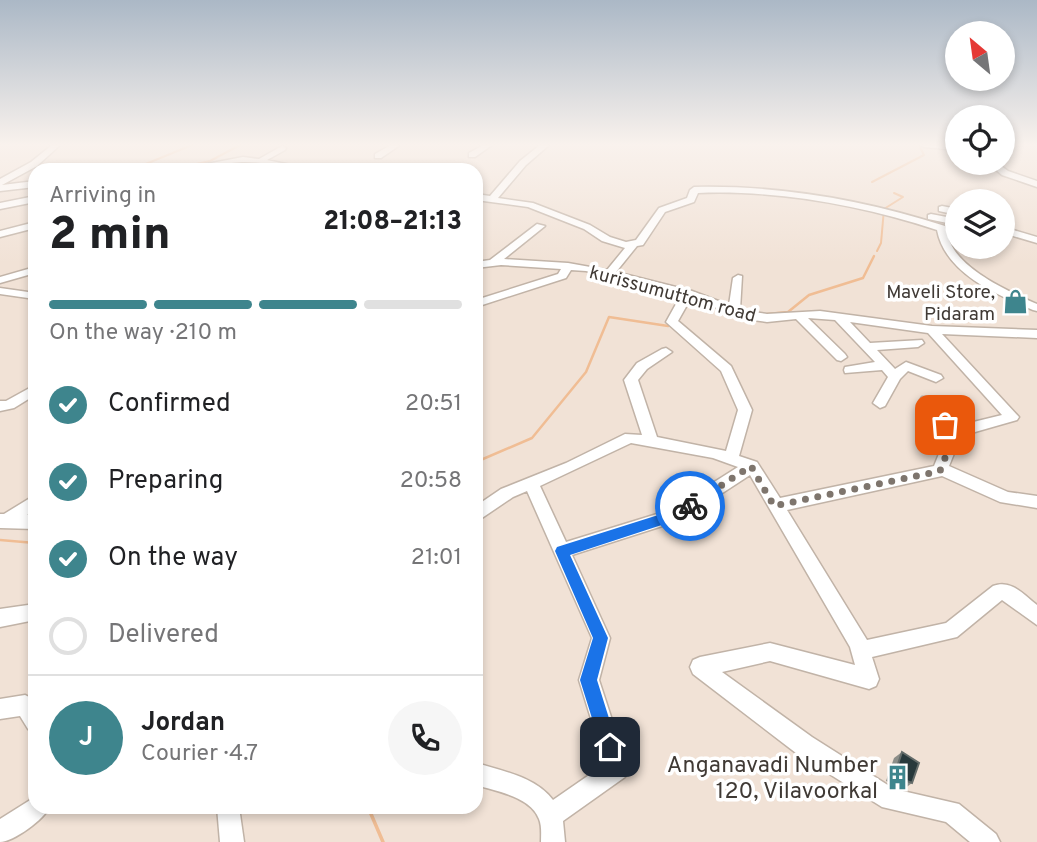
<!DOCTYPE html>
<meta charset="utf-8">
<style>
:root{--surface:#fff;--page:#f6f6f6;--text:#202124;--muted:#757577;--line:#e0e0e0;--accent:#3e858d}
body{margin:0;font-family:Overpass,sans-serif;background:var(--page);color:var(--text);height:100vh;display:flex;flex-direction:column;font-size:26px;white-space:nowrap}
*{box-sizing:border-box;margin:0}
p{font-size:23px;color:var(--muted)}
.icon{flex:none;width:38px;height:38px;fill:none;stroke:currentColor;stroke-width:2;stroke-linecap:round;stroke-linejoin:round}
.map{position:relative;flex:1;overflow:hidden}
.side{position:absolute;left:28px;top:163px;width:455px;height:651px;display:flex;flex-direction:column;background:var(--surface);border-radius:21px;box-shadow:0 4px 10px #0003}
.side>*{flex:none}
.needle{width:46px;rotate:331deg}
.tools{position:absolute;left:945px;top:21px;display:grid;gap:14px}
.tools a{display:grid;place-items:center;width:70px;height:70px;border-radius:50%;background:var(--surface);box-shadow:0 4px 10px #0003;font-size:35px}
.pin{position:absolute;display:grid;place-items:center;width:60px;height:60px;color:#fff;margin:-30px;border-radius:14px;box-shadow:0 4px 10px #0006}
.courier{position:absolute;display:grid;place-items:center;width:70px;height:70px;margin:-35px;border:5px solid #1a73e8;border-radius:50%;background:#fff;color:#222;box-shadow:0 2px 9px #0007}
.summary em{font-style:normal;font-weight:800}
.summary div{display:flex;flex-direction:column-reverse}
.summary{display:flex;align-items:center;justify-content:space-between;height:119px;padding:0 21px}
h1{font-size:46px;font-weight:800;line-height:52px}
.bar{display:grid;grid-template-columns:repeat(4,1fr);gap:10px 7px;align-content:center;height:84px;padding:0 21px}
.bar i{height:9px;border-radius:5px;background:var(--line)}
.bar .selected{background:var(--accent)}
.bar p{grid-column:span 4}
.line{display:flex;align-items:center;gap:18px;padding:0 21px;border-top:2px solid var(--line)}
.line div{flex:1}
.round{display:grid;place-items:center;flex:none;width:74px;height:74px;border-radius:37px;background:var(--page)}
ol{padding:0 21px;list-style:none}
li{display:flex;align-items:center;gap:21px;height:77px}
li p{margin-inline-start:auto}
li .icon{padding:7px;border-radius:50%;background:var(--accent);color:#fff;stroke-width:4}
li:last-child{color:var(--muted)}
li i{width:38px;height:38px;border:4px solid var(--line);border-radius:50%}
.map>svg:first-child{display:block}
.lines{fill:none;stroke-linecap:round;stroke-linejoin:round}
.stream-far2{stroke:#f0bd94;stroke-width:2}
.stream-far1{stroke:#f0bd94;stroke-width:2.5}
.stream{stroke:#f0bd94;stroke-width:3.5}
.minor-casing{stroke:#c1b3a7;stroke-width:3}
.minor{fill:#fff;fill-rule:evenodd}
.wall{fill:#8c8e89}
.building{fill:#28393c;stroke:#646c6a;stroke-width:2}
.route{fill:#1a73e8}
.done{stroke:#7e756d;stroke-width:7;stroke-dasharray:0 12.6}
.labels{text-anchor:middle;stroke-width:7;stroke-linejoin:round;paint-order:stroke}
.poi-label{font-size:19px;fill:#403a35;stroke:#fff;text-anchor:end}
.street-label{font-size:19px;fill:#403a35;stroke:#fff}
.near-poi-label{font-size:23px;fill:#403a35;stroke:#fff;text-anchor:end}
</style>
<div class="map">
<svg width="1037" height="842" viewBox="0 0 1037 842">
<rect width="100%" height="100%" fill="#f1e2d6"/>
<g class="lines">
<g class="stream-far2">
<path d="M131 170 192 145"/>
<path d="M169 170 210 161 240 145"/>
<path d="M872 182 924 155 920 147"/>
<path d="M877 251 881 243 884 209 903 197 894 193"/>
</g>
<g class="stream-far1">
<path d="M767 314 788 312 809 295 863 278 874 256"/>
<path d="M476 462 532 438 586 372 609 317 668 326 670 323"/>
<path d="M0 540 35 543"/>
</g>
<path class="stream" d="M368 807 383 842"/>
<defs>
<g id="minor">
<path d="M52 145H60L37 166 2 185 35 181V187L0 191V179L31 162Z"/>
<path d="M391 145H400L381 158H375V154Z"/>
<path d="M483 145H492L475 157H469V153Z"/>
<path d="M540 145H549L526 165 498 198 533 203 590 225 610 237 626 242 636 240 659 208 687 198 690 190 694 187C778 185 865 200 945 226 947 231 948 237 950 242 962 271 1010 292 1037 304V311L1033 310C997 295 945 273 937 230 861 205 778 190 698 193L694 202 665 212 643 245 637 246 616 272 692 291 729 305 733 278 738 275 742 276 740 310 767 314 820 311 932 326 1037 330V338L942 334 1019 417 1017 420 961 436 949 466 1008 492 1037 496V508L1000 502 942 476 787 510 867 640 946 623 993 586C1011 579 1023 594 1037 605V625L1002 600 957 637 872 657 879 679 876 686 869 689 770 661 722 672 812 737 894 789 959 804 996 834 1000 842H970L946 822 882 807 796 753 693 674 690 667 693 660 700 657 770 643 855 665 850 647 750 475 681 520 572 555 610 638 599 680 628 769 625 777 563 821 565 842H541C541 835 542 826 539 819 531 797 496 791 476 785V763C503 771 536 777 553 800L605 764 579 680 592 638 527 491 513 497 476 522V506L501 489 566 463 625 434 642 435 624 380 637 363 662 349 666 348 672 352 647 369 638 380 657 437 726 451 738 410 721 371 666 322 681 295 586 271 571 270 566 278 476 307V300L558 274 561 269 501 265 476 268V262L490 260 537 224 545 226 504 259 568 263 607 270 625 248 602 241 584 229 528 207 476 200V194L490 196 520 161ZM691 298 745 319 767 322 796 319 837 360 841 361 847 357 845 354 808 318 835 320 875 362 845 367 844 370 845 373 882 370 888 377 873 403 880 408 885 406 900 379 908 371 936 382 943 378 941 375 906 362 895 369 877 350 918 347 924 343 922 340 870 343 850 322 928 333 1002 415 957 426 952 423 955 412 953 409 932 397H922L920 400 941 414 938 425 947 434 934 466 780 498 757 462 739 456 752 410 731 366 678 321ZM631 443 713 458 738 467 670 510 566 542 540 486Z"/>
<path d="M920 145 957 146V150L924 147Z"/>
<path d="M282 146 286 148 285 150 267 160 314 170C290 170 263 161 242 162 219 163 198 170 175 170L243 157 259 159Z"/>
<path d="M988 163H997L1008 171 1037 181V187L1002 175Z"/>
<path d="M326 167H348L352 170H322Z"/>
<path d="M35 196V202L0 209V203Z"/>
<path d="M942 206 957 209V215L939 211V207Z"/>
<path d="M931 214 957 219V225L928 219V215Z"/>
<path d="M35 222V228L0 237V231Z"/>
<path d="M1003 227 1037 237V243L1003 233Z"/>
<path d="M35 267V273L0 283V277Z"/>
<path d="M0 288 35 293V299L0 294Z"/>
<path d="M35 385V395L14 408 0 411V401H6Z"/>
<path d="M35 495V510L27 515H35V529L0 528V514H4Z"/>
<path d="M35 604V620L0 627V609Z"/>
<path d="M25 695C40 701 35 718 35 732L28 729 20 716 0 719V699Z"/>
<path d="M35 797V807H49C45 819 13 842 0 842V819Z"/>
<path d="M217 807H239L244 842H220Z"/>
</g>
</defs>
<use href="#minor" class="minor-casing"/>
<use href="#minor" class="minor"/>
</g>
<path class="wall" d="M902 752 912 783 904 789 886 781 894 758Z"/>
<path class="building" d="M902 752 919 763 912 783 894 776Z"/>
<linearGradient id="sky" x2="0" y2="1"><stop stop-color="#abb8c6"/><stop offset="0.55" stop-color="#f9f2ed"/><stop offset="1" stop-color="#f9f2ed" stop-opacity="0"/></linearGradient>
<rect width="1037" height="263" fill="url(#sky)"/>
<path class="route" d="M690 501 694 502V509L680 519 570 555 608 638 597 680 618 747 616 753 610 755 603 753 601 747 580 680 593 638 555 551 557 547 671 511Z"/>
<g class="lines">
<path class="done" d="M690 506 751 466 774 506 940 471 955 432 945 425"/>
</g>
<defs>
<symbol id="shop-bare" viewBox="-9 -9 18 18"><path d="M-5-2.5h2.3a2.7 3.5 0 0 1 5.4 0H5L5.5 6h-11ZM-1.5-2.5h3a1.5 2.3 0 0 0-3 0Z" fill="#3e858d" stroke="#fff" stroke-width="2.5" paint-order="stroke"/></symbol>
<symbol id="building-bare" viewBox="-9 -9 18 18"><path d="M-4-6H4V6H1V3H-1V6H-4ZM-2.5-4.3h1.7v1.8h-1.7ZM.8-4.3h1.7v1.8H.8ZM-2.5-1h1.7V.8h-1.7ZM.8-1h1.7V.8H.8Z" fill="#3e858d" stroke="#fff" stroke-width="2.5" paint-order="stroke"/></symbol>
</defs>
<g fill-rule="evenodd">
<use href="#shop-bare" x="998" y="284" width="35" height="35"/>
<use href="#building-bare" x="880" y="760" width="35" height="35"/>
</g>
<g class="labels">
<g class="poi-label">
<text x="995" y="298">Maveli Store,<tspan x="995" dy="22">Pidaram</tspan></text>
</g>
<g class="street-label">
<text transform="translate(673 293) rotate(15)" y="7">kurissumuttom road</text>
</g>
<g class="near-poi-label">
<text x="878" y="772">Anganavadi Number<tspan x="878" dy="26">120, Vilavoorkal</tspan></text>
</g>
</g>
</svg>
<div class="tools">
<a><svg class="needle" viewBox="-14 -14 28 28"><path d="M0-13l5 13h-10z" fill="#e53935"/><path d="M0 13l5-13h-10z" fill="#757577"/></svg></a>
<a><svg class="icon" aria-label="locate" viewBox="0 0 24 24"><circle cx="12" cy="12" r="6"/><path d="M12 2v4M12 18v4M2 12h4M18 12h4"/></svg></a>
<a><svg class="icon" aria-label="layers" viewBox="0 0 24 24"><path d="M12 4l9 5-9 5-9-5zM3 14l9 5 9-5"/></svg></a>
</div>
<div class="pin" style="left:945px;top:425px;background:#ea580c"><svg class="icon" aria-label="bag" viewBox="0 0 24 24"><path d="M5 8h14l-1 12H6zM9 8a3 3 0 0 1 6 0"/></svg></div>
<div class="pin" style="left:610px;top:747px;background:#1f2937"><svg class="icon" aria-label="home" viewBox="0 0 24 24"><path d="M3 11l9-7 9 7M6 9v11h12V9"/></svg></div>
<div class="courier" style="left:690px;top:506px"><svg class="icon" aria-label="bike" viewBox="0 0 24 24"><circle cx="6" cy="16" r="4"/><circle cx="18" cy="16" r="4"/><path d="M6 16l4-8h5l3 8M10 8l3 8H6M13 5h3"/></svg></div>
<section class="side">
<div class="summary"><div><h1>2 min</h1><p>Arriving in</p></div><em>21:08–21:13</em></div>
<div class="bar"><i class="selected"></i><i class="selected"></i><i class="selected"></i><i></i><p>On the way · 210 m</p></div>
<ol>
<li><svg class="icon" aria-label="check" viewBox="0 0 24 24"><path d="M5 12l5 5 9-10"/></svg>Confirmed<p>20:51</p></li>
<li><svg class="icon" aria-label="check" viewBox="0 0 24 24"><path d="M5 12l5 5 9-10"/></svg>Preparing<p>20:58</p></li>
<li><svg class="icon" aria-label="check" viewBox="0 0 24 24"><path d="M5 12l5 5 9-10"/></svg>On the way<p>21:01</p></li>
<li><i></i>Delivered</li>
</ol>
<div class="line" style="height:126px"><b class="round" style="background:var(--accent);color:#fff">J</b><div><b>Jordan</b><p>Courier · 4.7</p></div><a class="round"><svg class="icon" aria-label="phone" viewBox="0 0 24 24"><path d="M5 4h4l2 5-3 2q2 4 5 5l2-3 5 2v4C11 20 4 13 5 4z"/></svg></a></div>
</section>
</div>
